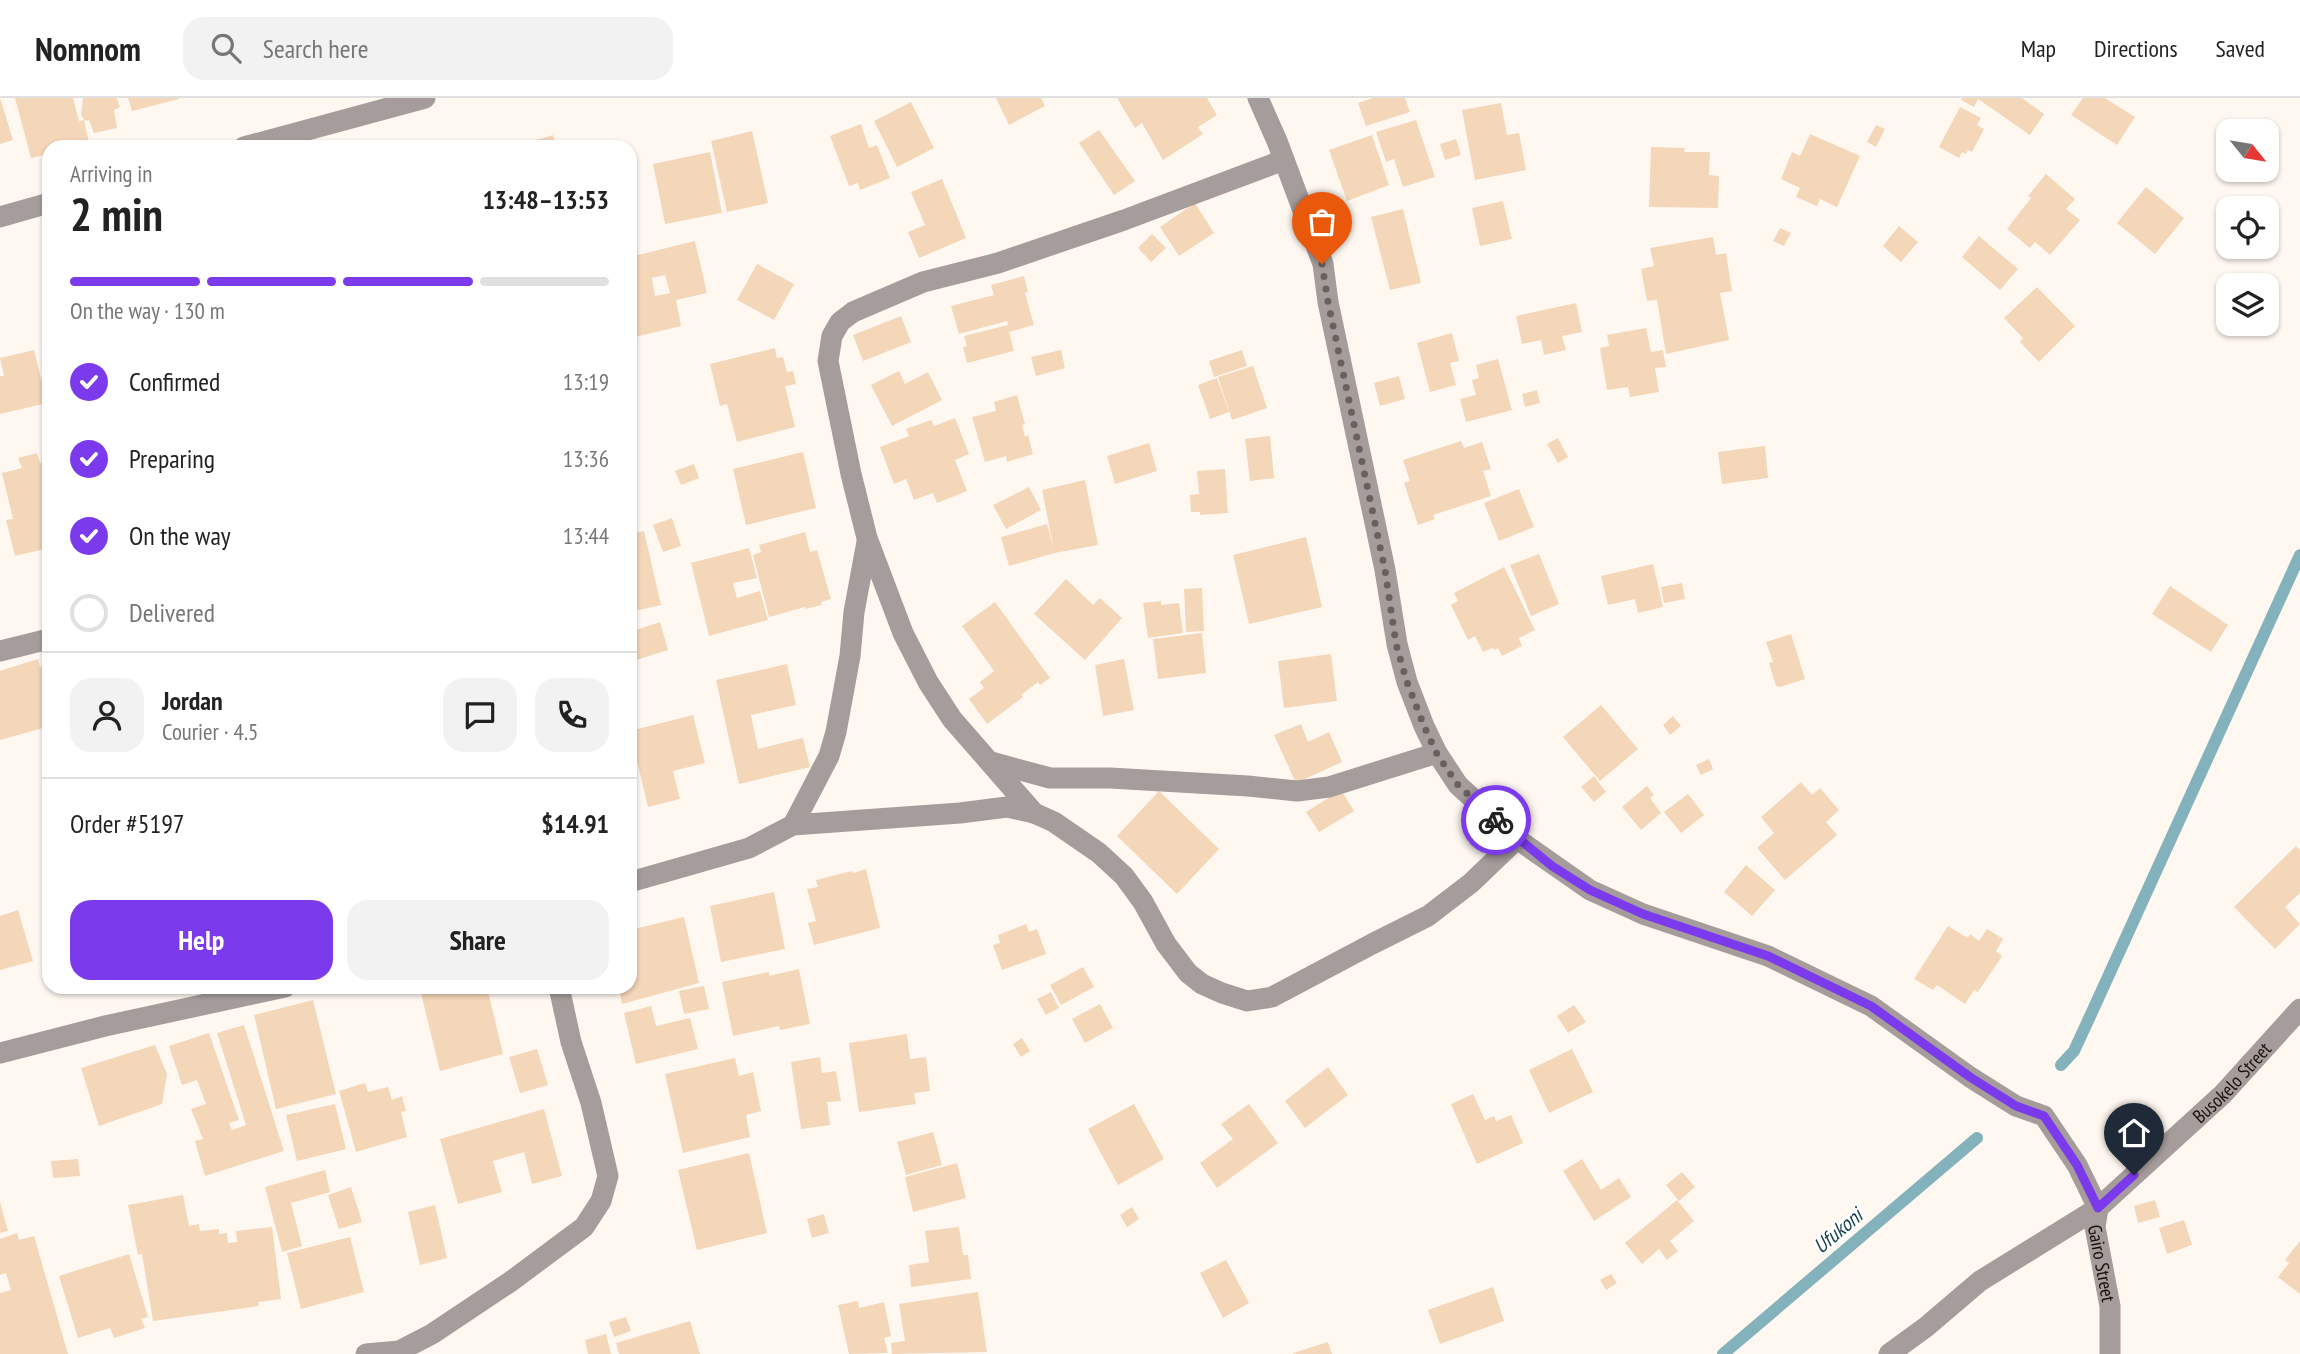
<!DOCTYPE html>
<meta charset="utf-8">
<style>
:root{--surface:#fff;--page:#f2f2f2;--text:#222;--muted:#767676;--line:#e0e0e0;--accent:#7c3aed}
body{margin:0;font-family:"PT Sans Narrow",sans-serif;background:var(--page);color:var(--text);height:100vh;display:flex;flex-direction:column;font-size:26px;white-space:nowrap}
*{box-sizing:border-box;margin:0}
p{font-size:23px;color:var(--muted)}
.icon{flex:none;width:38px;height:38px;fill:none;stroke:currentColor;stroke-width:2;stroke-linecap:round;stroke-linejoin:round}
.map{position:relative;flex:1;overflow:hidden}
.panel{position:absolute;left:42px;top:42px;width:595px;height:854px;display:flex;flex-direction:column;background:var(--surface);border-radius:21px;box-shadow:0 2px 5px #0004}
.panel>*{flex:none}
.needle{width:46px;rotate:120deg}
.tools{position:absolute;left:2216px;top:21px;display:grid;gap:14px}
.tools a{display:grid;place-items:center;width:63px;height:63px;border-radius:14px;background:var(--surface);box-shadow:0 2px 5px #0004;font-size:35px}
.pin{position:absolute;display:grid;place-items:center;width:60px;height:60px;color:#fff;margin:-72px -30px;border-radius:50% 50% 50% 0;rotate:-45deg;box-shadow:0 0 7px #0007}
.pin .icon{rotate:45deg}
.courier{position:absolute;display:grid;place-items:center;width:70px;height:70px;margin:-35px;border:5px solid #7c3aed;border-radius:50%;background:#fff;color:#222;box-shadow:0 2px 9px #0007}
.overview em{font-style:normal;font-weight:700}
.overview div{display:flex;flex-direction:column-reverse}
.overview{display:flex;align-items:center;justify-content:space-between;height:119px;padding:0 28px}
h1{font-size:46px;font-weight:700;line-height:52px}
.bar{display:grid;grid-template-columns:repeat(4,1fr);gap:10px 7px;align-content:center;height:84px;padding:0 28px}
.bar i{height:9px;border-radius:5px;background:var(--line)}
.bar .selected{background:var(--accent)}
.bar p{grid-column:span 4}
.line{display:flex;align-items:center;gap:18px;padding:0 28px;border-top:2px solid var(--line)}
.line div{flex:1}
.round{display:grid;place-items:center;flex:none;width:74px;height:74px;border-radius:21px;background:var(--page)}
ol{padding:0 28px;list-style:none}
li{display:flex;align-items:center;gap:21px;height:77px}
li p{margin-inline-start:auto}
li .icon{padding:7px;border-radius:50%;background:var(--accent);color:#fff;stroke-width:4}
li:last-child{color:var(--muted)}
li i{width:38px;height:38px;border:4px solid var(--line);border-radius:50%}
.action{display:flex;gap:14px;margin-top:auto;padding:14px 28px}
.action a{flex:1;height:80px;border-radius:21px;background:var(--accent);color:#fff;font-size:28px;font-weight:700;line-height:80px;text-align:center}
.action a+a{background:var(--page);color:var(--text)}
header{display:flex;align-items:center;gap:42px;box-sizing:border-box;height:98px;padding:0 35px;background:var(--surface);border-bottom:2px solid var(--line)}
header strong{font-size:33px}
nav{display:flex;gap:38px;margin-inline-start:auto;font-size:24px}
.search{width:490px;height:63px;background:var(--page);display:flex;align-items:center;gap:18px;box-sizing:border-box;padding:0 24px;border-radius:21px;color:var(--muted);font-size:26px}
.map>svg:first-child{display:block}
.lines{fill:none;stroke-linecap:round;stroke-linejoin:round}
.stream{stroke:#83b2bc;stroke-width:12}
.building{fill:#f4d6b9;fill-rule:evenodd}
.street{stroke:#a79c9c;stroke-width:21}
.done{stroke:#68625c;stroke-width:7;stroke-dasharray:0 12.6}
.route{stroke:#7c3aed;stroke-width:9}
.labels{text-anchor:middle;stroke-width:5;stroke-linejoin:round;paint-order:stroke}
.street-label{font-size:19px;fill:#17110c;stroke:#fff}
.water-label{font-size:21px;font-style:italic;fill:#19434c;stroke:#fff}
</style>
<header>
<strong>Nomnom</strong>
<div class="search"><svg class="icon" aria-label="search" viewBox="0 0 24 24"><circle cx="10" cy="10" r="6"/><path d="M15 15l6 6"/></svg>Search here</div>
<nav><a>Map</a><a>Directions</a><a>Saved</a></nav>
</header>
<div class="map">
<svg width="2300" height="1256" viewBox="0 0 2300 1256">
<rect width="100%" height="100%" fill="#fff8f1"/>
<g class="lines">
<g class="stream">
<path d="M2061 967 2074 953 2092 914 2300 457"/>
<path d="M1723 1256 1977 1040"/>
</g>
</g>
<g class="building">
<path d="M0 0 13 42 0 46Z"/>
<path d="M15 0H73L79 23 84 22 89 45 74 49H49V56L31 60Z"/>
<path d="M83 0H117L120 9 114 12 117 30 94 35 89 22 85 23 81 17Z"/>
<path d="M128 0H179V1L132 13Z"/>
<path d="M996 0H1041L1045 8 1009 27Z"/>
<path d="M1117 0H1207L1217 17 1198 29 1203 36 1163 62 1142 25 1135 30Z"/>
<path d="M1373 0H1405L1410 14 1366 28 1358 5Z"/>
<path d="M1962 0H2022L2044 16 2030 37 1978 1 1974 9 1961 2Z"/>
<path d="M2083 0H2105L2135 19 2117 47 2071 17Z"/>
<path d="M911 4 934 50 897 69 874 23Z"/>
<path d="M1501 5 1507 37 1519 35 1526 72 1475 82 1462 12Z"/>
<path d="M1960 9 1981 20 1977 27 1984 31 1972 54 1968 52 1966 56 1962 54 1959 60 1939 49Z"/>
<path d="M1416 22 1435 79 1403 89 1394 61 1386 64 1376 34Z"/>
<path d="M861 26 869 50 877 47 890 80 860 92 858 85 849 88 830 38Z"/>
<path d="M1876 27 1885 31 1876 49 1867 44Z"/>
<path d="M1099 32 1135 83 1114 97 1079 45Z"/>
<path d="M752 33 768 105 727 114 711 43Z"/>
<path d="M1810 36 1860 58 1837 109 1820 101 1817 108 1796 99 1800 90 1781 81 1792 54 1800 58Z"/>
<path d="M553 37 557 49H516V48Z"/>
<path d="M1372 37 1389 87 1347 103 1329 52Z"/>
<path d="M1456 41 1461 57 1445 62 1440 46Z"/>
<path d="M1651 49 1685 50 1684 54H1710L1709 77 1719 78 1718 110 1649 109Z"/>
<path d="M710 54 722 115 665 126 653 66Z"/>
<path d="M2046 76 2075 101 2066 111 2080 122 2050 157 2035 144 2030 150 2007 131 2031 100 2028 98Z"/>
<path d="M942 81 966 140 919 160 908 134 925 127 911 94Z"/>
<path d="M2146 89 2184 120 2155 156 2117 125Z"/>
<path d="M1503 103 1512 141 1480 148 1472 110Z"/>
<path d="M1195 105 1214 135 1179 158 1160 129Z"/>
<path d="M1403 111 1421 185 1390 192 1371 119Z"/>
<path d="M1899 128 1918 144 1901 164 1883 148Z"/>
<path d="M1780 130 1791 135 1784 148 1773 143Z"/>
<path d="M1152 136 1166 150 1151 164 1138 150Z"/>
<path d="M1979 138 2018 171 2000 192 1962 159Z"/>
<path d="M1713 139 1716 157 1726 155 1732 193 1720 195 1729 242 1666 256 1657 202 1647 203 1641 171 1654 168 1650 150Z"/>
<path d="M695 143 707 195 676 202 681 228 631 240 630 159ZM665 177 670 195 655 198 652 180Z"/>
<path d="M757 166 794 186 774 222 737 202Z"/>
<path d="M1024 178 1028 194 1025 195 1034 227 1009 234 1014 253 967 265 963 249 967 248 964 238 1008 227 1007 223 959 236 951 208 994 197 991 187Z"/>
<path d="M2037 189 2075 228 2039 264 2020 244 2023 240 2004 220Z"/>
<path d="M1576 205 1582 234 1562 238 1566 252 1544 257 1541 242 1522 246 1516 218Z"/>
<path d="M901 218 911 244 863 263 853 237Z"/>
<path d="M1646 230 1651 254 1663 252 1666 269 1655 270 1659 294 1630 299 1628 289 1607 292 1600 250 1609 248 1607 237Z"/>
<path d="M1452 235 1459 263 1450 265 1456 287 1430 294 1417 245Z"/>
<path d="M775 250 777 260 783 259 787 274 793 273 796 286 785 288 795 329 737 344 727 306 720 308 710 266Z"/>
<path d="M34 252 47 305 0 316V278H4L0 260Z"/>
<path d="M1061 252 1065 270 1036 278 1031 259Z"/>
<path d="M1242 252 1247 268 1214 279 1209 263Z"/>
<path d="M1498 261 1512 312 1466 324 1460 301 1476 297 1472 282 1479 280 1476 267Z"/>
<path d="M1253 268 1267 310 1232 322 1218 279Z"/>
<path d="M899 273 905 286 928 274 942 302 892 328 871 287Z"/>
<path d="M1399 278 1405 301 1380 308 1374 285Z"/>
<path d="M1217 280 1229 314 1210 321 1198 287Z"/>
<path d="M1537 292 1540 305 1525 309 1522 296Z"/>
<path d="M1017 297 1025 326 1022 327 1025 339 1028 337 1033 356 1007 364 1006 358 985 364 972 319 996 313 994 304Z"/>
<path d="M955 320 969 356 955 362 967 393 937 405 933 395 914 402 906 381 894 386 880 349 909 338 906 331 931 322 934 328Z"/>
<path d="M1270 338 1274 380 1250 383 1245 341Z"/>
<path d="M1558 340 1568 359 1558 365 1547 346Z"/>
<path d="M1461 343 1464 350 1482 344 1491 371 1483 373 1491 398 1433 417 1435 421 1418 427 1404 385 1410 383 1403 362Z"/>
<path d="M1149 345 1157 373 1115 386 1107 358Z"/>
<path d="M1765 348 1768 380 1722 386 1718 354Z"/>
<path d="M803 354 816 410 746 427 733 371Z"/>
<path d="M37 355 40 365 49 362V450L15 458 6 422 13 421 2 375 22 370 18 360Z"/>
<path d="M694 366 699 380 681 387 675 373Z"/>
<path d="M1225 371 1228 415 1200 417V414H1191L1190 397 1199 396 1197 373Z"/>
<path d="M1085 382 1098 447 1055 455 1009 468 1001 439 1047 426 1054 452 1042 392Z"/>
<path d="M1029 389 1041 412 1006 431 993 407Z"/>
<path d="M1519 391 1534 429 1499 443 1484 405Z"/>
<path d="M672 420 681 448 663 454 653 427Z"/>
<path d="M644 433 661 507 630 514V436Z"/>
<path d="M805 434 810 454 817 452 831 501 821 504 822 507 805 511V509L769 519 753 457 761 454 759 447Z"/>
<path d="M1306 439 1322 509 1249 526 1233 457Z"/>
<path d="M749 450 757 480 733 485 737 500 760 493 768 522 709 538 691 465Z"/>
<path d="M1539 456 1559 506 1531 518 1510 467Z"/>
<path d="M1653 466 1663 509 1638 515 1635 501 1608 507 1601 478Z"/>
<path d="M1504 469 1535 532 1519 540 1522 548 1502 558 1498 550 1495 552 1493 550 1483 554 1475 538 1468 542 1451 507 1458 503 1454 495Z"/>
<path d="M1066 481 1093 507 1100 500 1122 520 1085 562 1034 516Z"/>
<path d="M1682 485 1685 501 1664 505 1661 489Z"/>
<path d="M2170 488 2228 527 2211 554 2152 516Z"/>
<path d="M1202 490 1204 533 1186 534 1184 491Z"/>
<path d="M1161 503V507L1179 505 1183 535 1148 540 1143 505Z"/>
<path d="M995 504 1050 580 1040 587 1038 584 1021 597 1023 599 987 626 969 601 984 590 980 584 994 573 962 528Z"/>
<path d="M660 524 668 552 630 564V534Z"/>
<path d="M1202 535 1206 575 1158 581 1153 541Z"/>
<path d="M1791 536 1805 581 1780 589 1776 588 1769 565 1773 564 1766 544Z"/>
<path d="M1331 556 1337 603 1284 610 1278 563Z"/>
<path d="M38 561 40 569 49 566V646L43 630 0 642V573Z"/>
<path d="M1124 561 1134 612 1103 618 1095 567Z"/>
<path d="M787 566 796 607 751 617 758 651 803 640 810 669 739 686 716 582Z"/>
<path d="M1601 607 1638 651 1600 683 1563 639Z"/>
<path d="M693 617 705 665 673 673 680 701 648 709 630 633Z"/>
<path d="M1673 618 1681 628 1670 637 1663 627Z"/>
<path d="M1301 626 1308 644 1329 634 1342 664 1296 685 1274 637Z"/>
<path d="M1709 661 1713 671 1701 677 1696 667Z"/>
<path d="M1594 678 1606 694 1594 704 1581 689Z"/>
<path d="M1801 684 1812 697 1820 690 1839 712 1826 724 1837 737 1785 782 1757 750 1774 735 1761 719Z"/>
<path d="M1647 688 1654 697 1650 700 1661 715 1641 732 1622 709Z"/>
<path d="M1341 692 1354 713 1319 734 1306 714Z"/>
<path d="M1159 693 1219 751 1177 796 1117 738Z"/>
<path d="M1688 696 1704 717 1681 735 1664 714Z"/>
<path d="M2296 748 2300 752V795L2285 809 2300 826 2275 851 2234 809Z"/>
<path d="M1746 767 1775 792 1752 818 1724 794Z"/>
<path d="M866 771 880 830 814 847 808 825 816 823 807 791 818 789 816 782 852 773 853 775Z"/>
<path d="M774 794 785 851 721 864 710 808Z"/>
<path d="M18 812 33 863 0 872V818Z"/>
<path d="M684 819 699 885 622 906 619 889H630V832Z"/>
<path d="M1026 826 1029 834 1037 831 1046 856 1002 872 993 847 1000 845 998 837Z"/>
<path d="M1948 828 1968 840 1970 836 1979 843 1987 831 2003 841 1996 853 2002 858 1978 894 1974 892 1965 906 1937 887 1933 892 1914 881Z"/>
<path d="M1083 869 1094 889 1061 907 1050 887Z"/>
<path d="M799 871 810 926 780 932 779 928 733 938 722 884 769 874V878Z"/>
<path d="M704 888 709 911 684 916 679 893Z"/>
<path d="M428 889H487L503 956 440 973 420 891Z"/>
<path d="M1051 894 1059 910 1046 917 1037 901Z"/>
<path d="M313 902 336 996 276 1011 254 917Z"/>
<path d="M1100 906 1113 930 1085 945 1072 921Z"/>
<path d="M1574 907 1586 924 1568 935 1557 918Z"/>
<path d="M651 908 656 928 690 920 698 951 636 966 624 915Z"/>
<path d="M244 927 284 1053 205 1078 195 1043 203 1041 191 1011 206 1006 197 982 182 987 169 948 209 935 239 1022 229 1025 232 1032 246 1027 217 935Z"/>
<path d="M907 936 910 961 926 959 930 993 914 995 916 1006 859 1014 849 945Z"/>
<path d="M1022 940 1030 953 1021 959 1013 946Z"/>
<path d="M155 947 167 976 162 1006 99 1028 81 970Z"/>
<path d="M537 951 548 987 520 995 509 959Z"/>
<path d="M1572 951 1593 994 1549 1015 1529 972Z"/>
<path d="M820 959 822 975 836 973 841 1003 827 1004 830 1027 801 1031 791 964Z"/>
<path d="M735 960 739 978 753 974 761 1013 746 1017 750 1039 683 1055 665 976Z"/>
<path d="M1328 969 1348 997 1305 1030 1285 1003Z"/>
<path d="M365 985 368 994 388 989 392 1002 402 998 406 1013 401 1014 407 1039 356 1054 339 993Z"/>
<path d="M1473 996 1485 1022 1494 1018 1496 1023 1511 1017 1523 1045 1477 1066 1451 1006Z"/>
<path d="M335 1006 346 1051 297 1063 286 1017Z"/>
<path d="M1134 1006 1164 1061 1118 1087 1088 1031Z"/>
<path d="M1249 1006 1278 1045 1217 1090 1200 1065 1233 1041 1221 1026Z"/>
<path d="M544 1011 562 1078 532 1086 524 1054 493 1063 502 1094 458 1106 440 1041Z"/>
<path d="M933 1034 942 1067 906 1077 897 1044Z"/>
<path d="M749 1055 767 1135 697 1152 678 1072Z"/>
<path d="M78 1061 80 1078 53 1080 51 1063Z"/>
<path d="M1582 1061 1601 1092 1619 1080 1631 1099 1594 1123 1563 1073Z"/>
<path d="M957 1065 966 1100 913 1114 905 1079Z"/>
<path d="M325 1072 330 1094 291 1105 302 1148 282 1154 265 1089Z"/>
<path d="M1682 1074 1695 1089 1679 1103 1666 1087Z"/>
<path d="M351 1089 362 1124 339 1131 328 1097Z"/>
<path d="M183 1097 189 1128 199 1126 200 1133 219 1131V1136L227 1135 228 1145 237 1144 236 1133 272 1129 281 1201 258 1204 259 1208 153 1223 142 1156 138 1157 128 1107Z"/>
<path d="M1677 1102 1694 1123 1670 1143 1678 1153 1667 1162 1659 1151 1642 1166 1625 1145Z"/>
<path d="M2155 1102 2160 1119 2138 1125 2134 1108Z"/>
<path d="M0 1104 8 1133 0 1135Z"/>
<path d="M435 1107 447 1160 420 1167 408 1114Z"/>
<path d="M1132 1109 1139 1121 1127 1129 1120 1117Z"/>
<path d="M824 1116 829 1135 812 1140 807 1121Z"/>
<path d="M2184 1122 2192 1147 2167 1156 2159 1130Z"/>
<path d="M959 1129 963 1157H968L971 1181 911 1189 909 1167 929 1164 925 1133Z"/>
<path d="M17 1135 19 1142 34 1138 68 1256H0V1195L11 1192 6 1175 0 1177V1141Z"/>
<path d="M350 1139 364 1194 301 1211 287 1155Z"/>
<path d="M2300 1143V1196L2278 1179 2289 1165 2285 1162Z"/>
<path d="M129 1156 148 1219 141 1221 145 1230 114 1240 110 1230 78 1240 59 1178Z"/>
<path d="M1226 1162 1249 1205 1223 1220 1200 1175Z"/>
<path d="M1611 1176 1617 1185 1606 1192 1600 1182Z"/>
<path d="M1493 1189 1504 1223 1440 1246 1428 1212Z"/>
<path d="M978 1194 987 1254 892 1256 891 1245 905 1243 899 1206Z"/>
<path d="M858 1203 859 1210 884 1204 891 1238 884 1240 888 1255 849 1256 838 1207Z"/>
<path d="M626 1219 631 1233 614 1239 609 1224Z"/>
<path d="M690 1223 700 1256H619L616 1245Z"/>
<path d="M606 1236 611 1256H588L585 1242Z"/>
<path d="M1328 1244 1332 1256H1293V1255Z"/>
</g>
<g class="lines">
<g class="street">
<path id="s1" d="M1258 0 1277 43 1323 166 1328 204 1385 472 1397 546 1407 584 1424 628 1437 655 1458 687 1517 741 1590 792 1643 816 1768 858 1871 908 1970 979 2016 1008 2044 1018 2077 1067 2098 1110 2095 1129 2110 1208V1256"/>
<path d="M244 49 425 0"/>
<path d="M0 119 49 105"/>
<path d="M0 553 49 541"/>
<path d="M991 664 1050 680H1110L1248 688 1297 693 1329 689 1437 655"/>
<path d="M1034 715 952 621 928 584 903 535 867 440 851 376 828 263 832 238 840 224 853 214 923 184 998 165 1124 122 1284 62"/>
<path d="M793 727 829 658 836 634 850 558 854 514 867 444"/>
<path d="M630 784 749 750 793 727 960 715 1007 709 1034 715 1054 724 1099 755 1124 778 1143 804 1166 846 1188 875 1202 886 1222 895 1247 903 1272 899 1372 846 1428 818 1471 785 1517 741"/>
<path d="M0 955 105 928 285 889"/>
<path d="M366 1256 399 1253 432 1236 510 1184 584 1129 601 1103 608 1078 591 1005 571 944 559 889"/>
<path id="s2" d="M1889 1256 1926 1229 1980 1183 2098 1110 2223 996 2300 911"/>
</g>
</g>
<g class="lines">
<path class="done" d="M1322 166 1328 204 1385 472 1396 546 1407 584 1424 628 1437 656 1458 687 1496 722"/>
<path class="route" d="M1496 722 1552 768 1590 792 1643 816 1768 858 1871 908 1970 979 2016 1008 2044 1018 2077 1067 2098 1110 2134 1077"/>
</g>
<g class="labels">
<g class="street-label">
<text dy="7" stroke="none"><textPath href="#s2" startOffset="439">Busokelo Street</textPath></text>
<text dy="7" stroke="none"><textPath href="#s1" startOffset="1563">Gairo Street</textPath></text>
</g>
<g class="water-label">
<text transform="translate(1838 1133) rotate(-40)" y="7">Ufukoni</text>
</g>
</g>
</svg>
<div class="tools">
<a><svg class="needle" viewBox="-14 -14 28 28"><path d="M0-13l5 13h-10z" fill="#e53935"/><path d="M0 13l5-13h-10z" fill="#767676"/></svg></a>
<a><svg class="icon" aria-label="locate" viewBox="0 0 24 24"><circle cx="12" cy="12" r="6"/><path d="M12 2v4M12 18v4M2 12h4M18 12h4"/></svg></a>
<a><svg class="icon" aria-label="layers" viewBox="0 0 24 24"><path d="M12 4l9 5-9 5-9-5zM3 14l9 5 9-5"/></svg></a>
</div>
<div class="pin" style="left:1322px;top:166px;background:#ea580c"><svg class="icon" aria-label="bag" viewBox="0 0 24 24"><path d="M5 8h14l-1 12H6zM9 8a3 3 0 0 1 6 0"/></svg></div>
<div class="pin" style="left:2134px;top:1077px;background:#1f2937"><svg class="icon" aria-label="home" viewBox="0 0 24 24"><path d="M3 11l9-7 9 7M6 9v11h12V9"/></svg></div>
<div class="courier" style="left:1496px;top:722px"><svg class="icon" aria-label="bike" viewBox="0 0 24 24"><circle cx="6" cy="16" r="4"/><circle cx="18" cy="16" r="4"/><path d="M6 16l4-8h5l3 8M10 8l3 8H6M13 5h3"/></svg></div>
<section class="panel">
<div class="overview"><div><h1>2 min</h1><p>Arriving in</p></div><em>13:48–13:53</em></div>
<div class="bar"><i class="selected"></i><i class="selected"></i><i class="selected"></i><i></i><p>On the way · 130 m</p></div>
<ol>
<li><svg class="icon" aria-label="check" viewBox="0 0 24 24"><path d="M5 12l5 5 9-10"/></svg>Confirmed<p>13:19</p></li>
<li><svg class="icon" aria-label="check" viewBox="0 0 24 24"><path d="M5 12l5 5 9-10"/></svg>Preparing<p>13:36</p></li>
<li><svg class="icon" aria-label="check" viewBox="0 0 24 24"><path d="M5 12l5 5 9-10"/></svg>On the way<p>13:44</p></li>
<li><i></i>Delivered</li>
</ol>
<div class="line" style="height:126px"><a class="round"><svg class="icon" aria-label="person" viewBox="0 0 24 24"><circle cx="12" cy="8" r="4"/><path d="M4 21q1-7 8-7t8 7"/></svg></a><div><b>Jordan</b><p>Courier · 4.5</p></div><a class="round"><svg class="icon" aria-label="chat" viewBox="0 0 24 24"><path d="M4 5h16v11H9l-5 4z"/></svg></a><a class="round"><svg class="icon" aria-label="phone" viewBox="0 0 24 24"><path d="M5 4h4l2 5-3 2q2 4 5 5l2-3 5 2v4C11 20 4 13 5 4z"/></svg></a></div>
<div class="line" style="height:91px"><div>Order #5197</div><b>$14.91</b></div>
<div class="action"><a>Help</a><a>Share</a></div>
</section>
</div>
